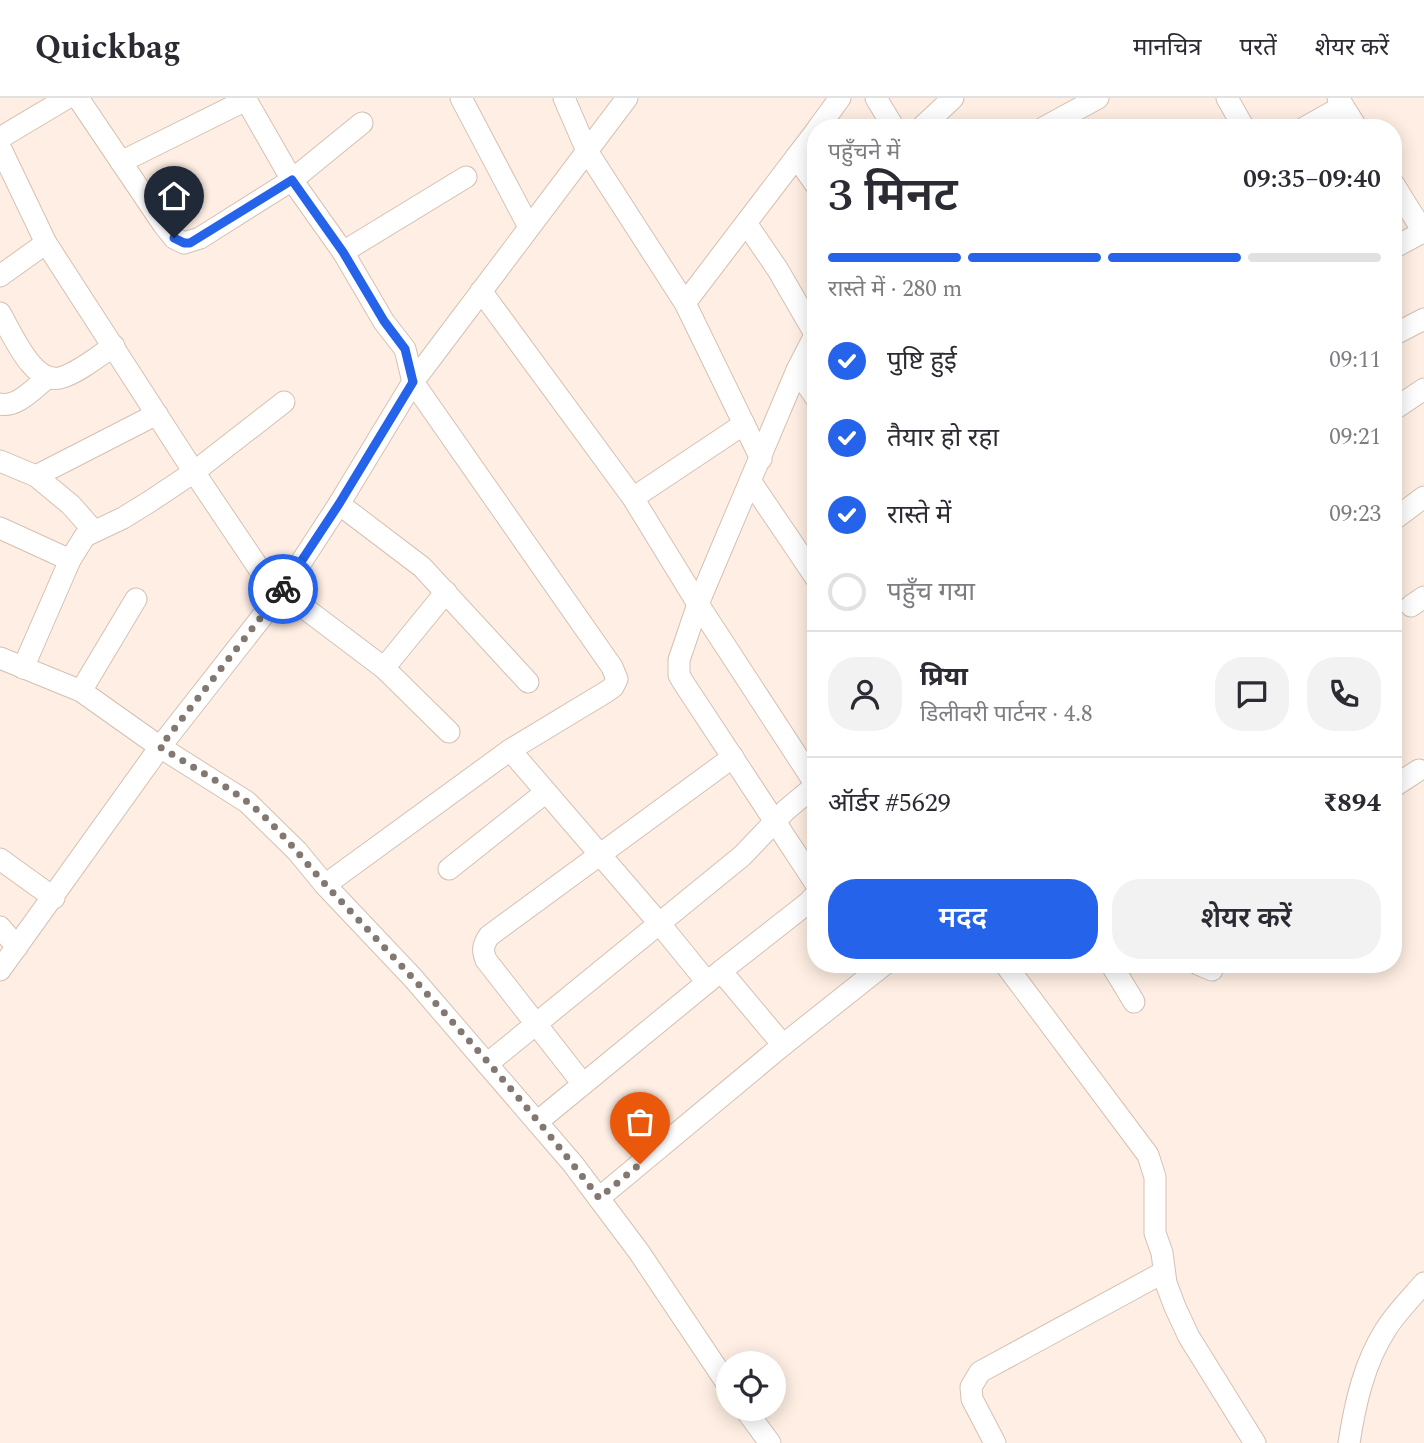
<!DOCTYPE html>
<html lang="hi">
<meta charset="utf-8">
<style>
:root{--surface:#fff;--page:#f2f2f3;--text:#2b2b33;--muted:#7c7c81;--line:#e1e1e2;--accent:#2563eb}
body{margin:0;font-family:Spectral,"Noto Sans Devanagari",serif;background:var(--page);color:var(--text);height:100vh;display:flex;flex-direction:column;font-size:26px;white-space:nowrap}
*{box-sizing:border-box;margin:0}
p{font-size:23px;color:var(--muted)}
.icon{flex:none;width:38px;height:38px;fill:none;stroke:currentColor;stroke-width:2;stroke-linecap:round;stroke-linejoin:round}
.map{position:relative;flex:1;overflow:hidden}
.side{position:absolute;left:807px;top:21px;width:595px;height:854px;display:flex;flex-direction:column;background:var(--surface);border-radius:28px;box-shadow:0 4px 18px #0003}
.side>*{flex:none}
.tools{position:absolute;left:716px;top:1253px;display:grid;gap:14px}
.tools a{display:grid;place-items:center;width:70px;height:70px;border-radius:50%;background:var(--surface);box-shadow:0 4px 18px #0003;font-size:35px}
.pin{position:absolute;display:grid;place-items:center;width:60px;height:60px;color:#fff;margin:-72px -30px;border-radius:50% 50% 50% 0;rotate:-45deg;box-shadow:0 0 7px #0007}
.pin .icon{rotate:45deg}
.courier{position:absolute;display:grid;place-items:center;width:70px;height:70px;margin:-35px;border:5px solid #2563eb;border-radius:50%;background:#fff;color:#222;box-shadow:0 2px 9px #0007}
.headline em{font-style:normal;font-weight:600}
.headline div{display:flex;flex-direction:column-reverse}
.headline{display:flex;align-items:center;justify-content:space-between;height:119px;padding:0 21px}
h1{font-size:46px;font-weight:600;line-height:52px}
.bar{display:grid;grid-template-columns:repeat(4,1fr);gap:10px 7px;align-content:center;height:84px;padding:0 21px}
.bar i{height:9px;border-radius:5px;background:var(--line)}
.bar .active{background:var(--accent)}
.bar p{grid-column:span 4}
.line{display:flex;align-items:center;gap:18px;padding:0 21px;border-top:2px solid var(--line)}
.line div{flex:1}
.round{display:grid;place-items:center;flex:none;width:74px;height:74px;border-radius:28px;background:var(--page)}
ol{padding:0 21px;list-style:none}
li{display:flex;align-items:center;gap:21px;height:77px}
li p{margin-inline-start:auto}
li .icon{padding:7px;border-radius:50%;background:var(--accent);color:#fff;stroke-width:4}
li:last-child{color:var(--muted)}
li i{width:38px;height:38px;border:4px solid var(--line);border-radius:50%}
.button{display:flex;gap:14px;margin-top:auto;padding:14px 21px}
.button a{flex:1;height:80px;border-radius:28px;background:var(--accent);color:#fff;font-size:28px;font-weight:600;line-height:80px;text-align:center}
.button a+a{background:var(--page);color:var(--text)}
header{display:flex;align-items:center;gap:42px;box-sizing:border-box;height:98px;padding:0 35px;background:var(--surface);border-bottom:2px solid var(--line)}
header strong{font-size:33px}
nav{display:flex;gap:38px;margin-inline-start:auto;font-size:24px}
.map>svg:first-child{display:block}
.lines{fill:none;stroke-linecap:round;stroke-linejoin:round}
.minor-casing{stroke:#d4c1b3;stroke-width:23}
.minor{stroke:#fff;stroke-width:21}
.done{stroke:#827871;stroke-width:7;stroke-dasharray:0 12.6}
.route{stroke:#2563eb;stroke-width:9}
</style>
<header>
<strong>Quickbag</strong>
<nav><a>मानचित्र</a><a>परतें</a><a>शेयर करें</a></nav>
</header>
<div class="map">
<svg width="1424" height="1345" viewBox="0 0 1424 1345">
<rect width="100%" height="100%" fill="#feeee3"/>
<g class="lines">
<defs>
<g id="minor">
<path d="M78 0 163 126 174 140 184 145 200 140 292 82 362 25"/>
<path d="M245 0 292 82 343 154 384 224 405 251 413 284 612 569 617 581 613 589 606 594 510 652 325 787"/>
<path d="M461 0 529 129"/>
<path d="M564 0 587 53 685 205 761 361"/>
<path d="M876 0 894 30"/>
<path d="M1227 0 1244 30"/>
<path d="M1338 0 1357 30"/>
<path d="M818 30 840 0"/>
<path d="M921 30 953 0"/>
<path d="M1043 30 1098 0"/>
<path d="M1304 30 1343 8"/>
<path d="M0 40 67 0"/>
<path d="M0 49 46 145 194 374 266 481 384 570 449 634"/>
<path d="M796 59 816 87"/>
<path d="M121 64 246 2"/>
<path d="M1393 85 1424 135"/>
<path d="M746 125 778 172 815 236"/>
<path d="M1393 150 1423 134"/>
<path d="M343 154 466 79"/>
<path d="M0 178 46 145"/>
<path d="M481 193 633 400 698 506 816 687"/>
<path d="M685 205 816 33"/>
<path d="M0 215C12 235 34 290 63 279 81 273 98 258 114 248"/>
<path d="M816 235 797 272 698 506 679 562V577L683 584 816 786"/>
<path d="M1393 237 1424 221"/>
<path d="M797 272 816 300"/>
<path d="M0 306C17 310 34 290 46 281"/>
<path d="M1393 312 1424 291"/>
<path d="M0 363 36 378 71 407 93 432"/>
<path d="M36 378 157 316"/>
<path d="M751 384 816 480"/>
<path d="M633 400 744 326"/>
<path d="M339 406 422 469 528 584"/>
<path d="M1393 422 1424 399"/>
<path d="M0 430 70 462"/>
<path d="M1411 508 1424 499"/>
<path d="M0 560 81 593 160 649 247 704 297 753 325 787 413 880 573 1066 639 1154 728 1287"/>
<path d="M23 570 70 462 85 438 123 420 149 404 194 374 284 304"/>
<path d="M384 570 446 494"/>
<path d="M81 593 136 501"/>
<path d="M510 652 659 825 707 884"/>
<path d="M1393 689 1419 672"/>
<path d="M0 761 54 800"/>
<path d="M449 771 546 694"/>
<path d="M0 829 17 849"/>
<path d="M1005 866 1148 1057 1155 1079V1135L1162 1155 1166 1185 1175 1209 1189 1239 1255 1345"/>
<path d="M1111 866 1134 904"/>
<path d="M1198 866 1212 872"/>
<path d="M0 872 160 649 283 492 339 406 413 284 627 0"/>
<path d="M721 873 783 947"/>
<path d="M487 966 742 758 786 712 816 687"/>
<path d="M583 986 486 862C482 852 483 847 489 838L733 659"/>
<path d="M537 1024 721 873 809 804 816 796"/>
<path d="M599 1100 783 947 885 866"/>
<path d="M745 1311 770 1345"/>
<path d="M995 1345 972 1301 971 1289 980 1274 1164 1174"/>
<path d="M1349 1345C1355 1306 1364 1265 1386 1231 1396 1215 1411 1200 1424 1185"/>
</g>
</defs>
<use href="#minor" class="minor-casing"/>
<use href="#minor" class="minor"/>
</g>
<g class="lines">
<path class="done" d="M283 491 160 649C189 667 219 683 246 703 281 730 307 768 337 799 428 895 519 995 599 1100L640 1066"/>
<path class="route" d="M174 140 184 145H190L292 82 343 154 384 223 405 251 413 284 339 406 283 491"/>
</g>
</svg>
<div class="tools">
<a><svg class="icon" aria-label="locate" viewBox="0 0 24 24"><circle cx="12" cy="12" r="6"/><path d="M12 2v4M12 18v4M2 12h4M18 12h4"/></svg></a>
</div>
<div class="pin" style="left:640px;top:1066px;background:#ea580c"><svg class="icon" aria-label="bag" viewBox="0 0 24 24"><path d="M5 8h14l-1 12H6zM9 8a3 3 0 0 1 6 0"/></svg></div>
<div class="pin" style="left:174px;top:140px;background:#1f2937"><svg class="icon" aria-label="home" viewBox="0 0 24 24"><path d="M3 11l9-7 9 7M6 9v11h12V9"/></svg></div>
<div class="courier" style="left:283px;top:491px"><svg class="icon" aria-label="bike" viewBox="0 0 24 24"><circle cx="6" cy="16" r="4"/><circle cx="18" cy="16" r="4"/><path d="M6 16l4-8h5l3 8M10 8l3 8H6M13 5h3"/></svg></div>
<section class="side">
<div class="headline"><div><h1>3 मिनट</h1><p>पहुँचने में</p></div><em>09:35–09:40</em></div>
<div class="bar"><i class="active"></i><i class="active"></i><i class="active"></i><i></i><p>रास्ते में · 280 m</p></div>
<ol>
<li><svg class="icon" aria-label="check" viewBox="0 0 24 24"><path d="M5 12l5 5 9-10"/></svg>पुष्टि हुई<p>09:11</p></li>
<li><svg class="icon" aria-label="check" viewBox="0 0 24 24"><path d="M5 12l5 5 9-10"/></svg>तैयार हो रहा<p>09:21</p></li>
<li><svg class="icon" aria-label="check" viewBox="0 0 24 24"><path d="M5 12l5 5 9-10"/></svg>रास्ते में<p>09:23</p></li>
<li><i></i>पहुँच गया</li>
</ol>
<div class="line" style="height:126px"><a class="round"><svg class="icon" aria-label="person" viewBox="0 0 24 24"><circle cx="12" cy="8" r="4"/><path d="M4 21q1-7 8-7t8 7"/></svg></a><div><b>प्रिया</b><p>डिलीवरी पार्टनर · 4.8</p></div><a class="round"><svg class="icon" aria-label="chat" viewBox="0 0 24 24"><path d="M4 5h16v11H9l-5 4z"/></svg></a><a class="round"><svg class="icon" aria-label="phone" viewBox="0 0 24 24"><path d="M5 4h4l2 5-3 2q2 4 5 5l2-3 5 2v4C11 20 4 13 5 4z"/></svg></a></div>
<div class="line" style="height:91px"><div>ऑर्डर #5629</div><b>₹894</b></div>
<div class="button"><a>मदद</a><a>शेयर करें</a></div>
</section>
</div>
